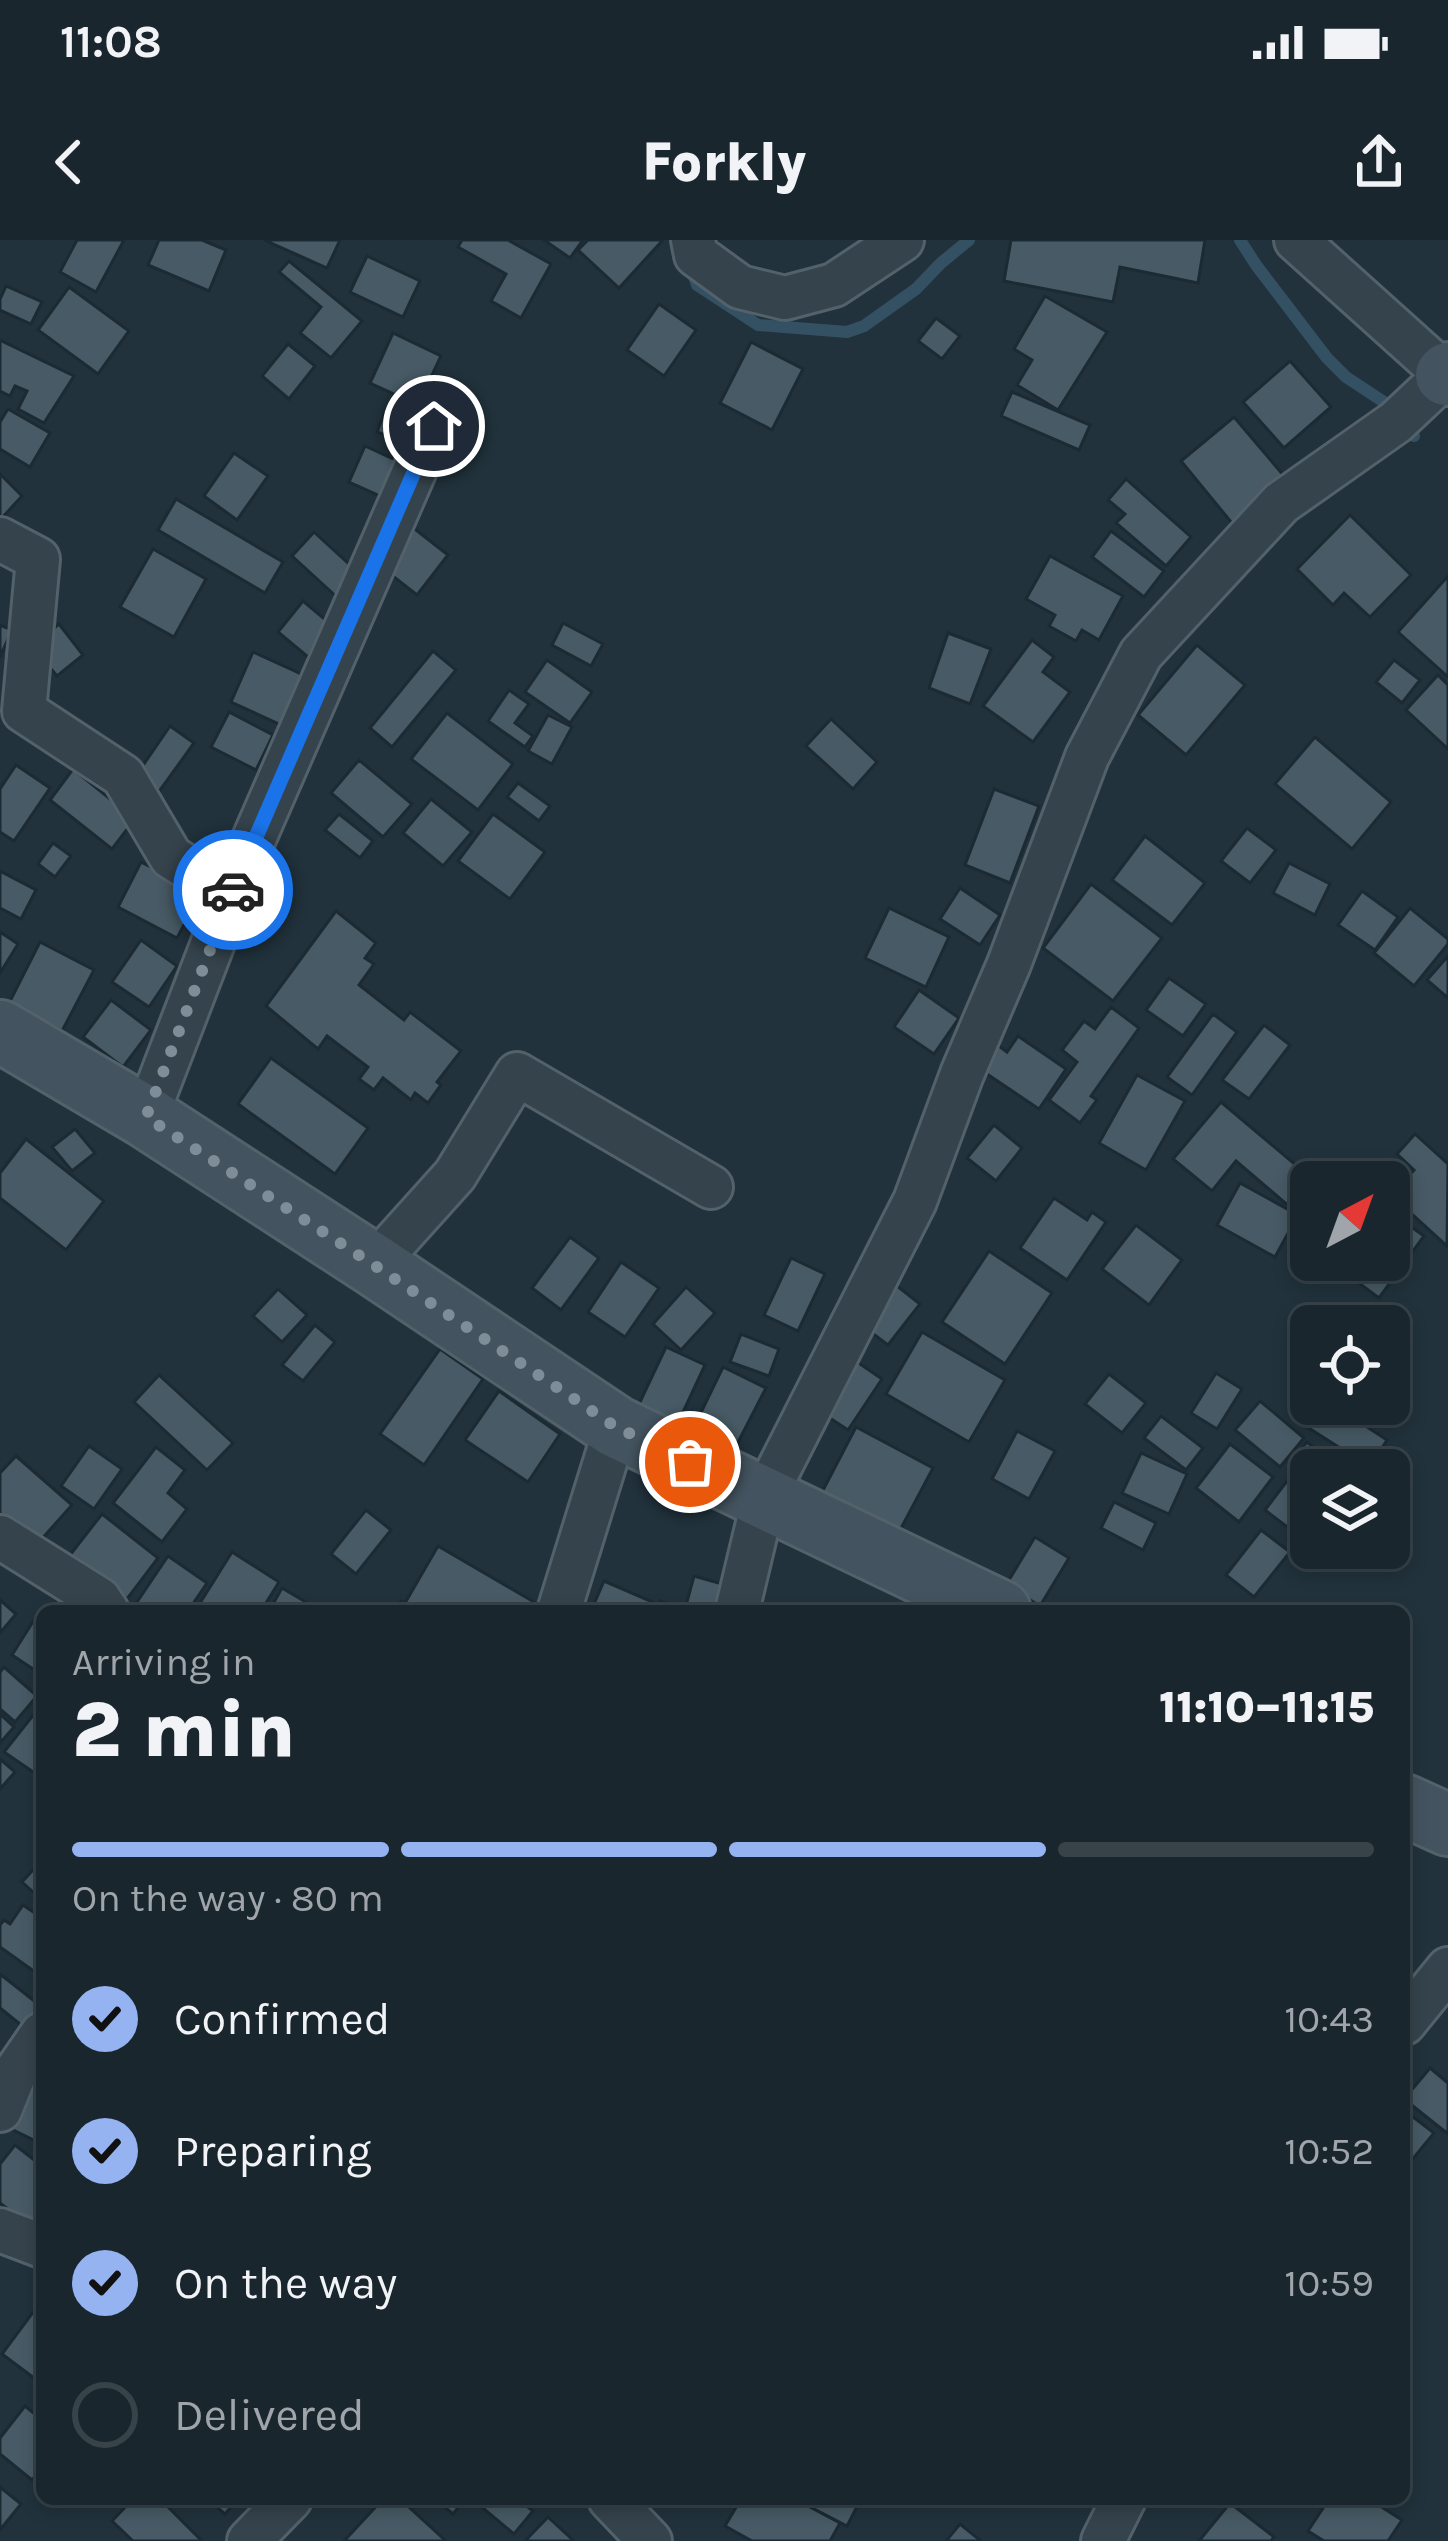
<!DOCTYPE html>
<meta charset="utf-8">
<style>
:root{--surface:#19262d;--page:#222e35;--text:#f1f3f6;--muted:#9fa5aa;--line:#374349;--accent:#95b2f1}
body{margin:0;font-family:Karla,sans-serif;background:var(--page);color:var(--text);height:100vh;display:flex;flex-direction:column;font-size:45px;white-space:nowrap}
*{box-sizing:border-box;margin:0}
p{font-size:39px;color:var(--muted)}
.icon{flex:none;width:66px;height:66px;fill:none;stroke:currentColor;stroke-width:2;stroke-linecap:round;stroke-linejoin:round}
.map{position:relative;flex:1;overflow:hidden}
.side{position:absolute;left:36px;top:1365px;width:1374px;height:900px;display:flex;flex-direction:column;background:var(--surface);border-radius:18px;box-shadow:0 6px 18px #0003,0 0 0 3px var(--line)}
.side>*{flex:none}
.needle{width:78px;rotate:41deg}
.fabs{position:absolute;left:1290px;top:921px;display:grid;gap:24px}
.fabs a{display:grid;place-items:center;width:120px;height:120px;border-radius:18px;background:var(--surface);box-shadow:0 6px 18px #0003,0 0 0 3px var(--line);font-size:60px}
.pin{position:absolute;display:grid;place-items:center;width:102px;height:102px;color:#fff;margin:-51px;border:6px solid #fff;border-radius:50%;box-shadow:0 3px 12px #0007}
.courier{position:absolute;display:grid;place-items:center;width:120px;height:120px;margin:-60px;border:9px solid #1a73e8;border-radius:50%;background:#fff;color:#222;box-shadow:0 3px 15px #0007}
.head em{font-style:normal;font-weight:800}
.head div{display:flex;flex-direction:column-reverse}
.head{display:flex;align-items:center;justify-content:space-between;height:204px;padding:0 36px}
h1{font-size:78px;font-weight:800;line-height:90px}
.bar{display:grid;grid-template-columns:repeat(4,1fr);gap:18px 12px;align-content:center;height:144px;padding:0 36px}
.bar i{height:15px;border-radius:9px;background:var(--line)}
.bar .current{background:var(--accent)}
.bar p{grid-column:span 4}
ol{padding:0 36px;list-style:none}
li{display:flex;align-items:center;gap:36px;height:132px}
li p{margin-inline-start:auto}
li .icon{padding:12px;border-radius:50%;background:var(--accent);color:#111;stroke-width:4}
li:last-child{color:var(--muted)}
li i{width:66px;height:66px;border:6px solid var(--line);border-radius:50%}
.status{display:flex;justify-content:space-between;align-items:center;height:84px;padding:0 60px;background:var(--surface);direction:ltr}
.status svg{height:33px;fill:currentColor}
header{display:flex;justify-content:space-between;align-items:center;height:156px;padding:0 36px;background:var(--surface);font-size:54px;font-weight:800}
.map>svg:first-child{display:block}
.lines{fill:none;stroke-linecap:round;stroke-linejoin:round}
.stream{stroke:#345164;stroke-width:12}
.building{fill:#475a65;stroke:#1c2a33;stroke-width:3}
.street-casing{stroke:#53616a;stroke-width:48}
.secondary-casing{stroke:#53616a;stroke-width:66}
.street{stroke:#35434c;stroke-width:42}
.secondary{stroke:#43535f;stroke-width:60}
.done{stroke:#7e8d97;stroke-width:12;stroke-dasharray:0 21.6}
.route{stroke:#1a73e8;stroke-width:15}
</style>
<div class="status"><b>11:08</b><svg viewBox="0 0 49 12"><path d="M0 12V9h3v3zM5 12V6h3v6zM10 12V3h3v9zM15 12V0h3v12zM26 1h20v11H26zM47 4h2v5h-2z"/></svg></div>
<header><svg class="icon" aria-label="back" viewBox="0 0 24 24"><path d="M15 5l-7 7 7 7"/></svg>Forkly<svg class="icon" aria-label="share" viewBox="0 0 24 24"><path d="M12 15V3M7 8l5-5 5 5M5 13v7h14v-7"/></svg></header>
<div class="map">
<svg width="1448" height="2301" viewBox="0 0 1448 2301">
<rect width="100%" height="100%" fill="#21323c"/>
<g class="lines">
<g class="stream">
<path d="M1240 0 1256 25 1327 118 1346 137 1390 166 1414 196"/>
<path d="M692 30 697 45 758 85 847 92 864 86 916 49 941 23 969 0"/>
</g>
</g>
<g class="building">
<path d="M77 0H124L96 52 60 32Z"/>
<path d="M159 0H202L226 10 209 51 148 25Z"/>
<path d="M264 0H340L327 28Z"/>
<path d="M462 0H508L551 24 521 78 491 61 506 34 458 7Z"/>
<path d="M544 0H583L570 18Z"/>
<path d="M588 0H661L662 1 619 48 578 10Z"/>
<path d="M1011 0H1205L1198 43 1120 27 1113 62 1004 41Z"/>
<path d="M367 16 420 41 403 77 350 52Z"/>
<path d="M289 21 362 81 331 118 300 93 321 67 279 32Z"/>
<path d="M6 46 42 62 31 84 0 70V59Z"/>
<path d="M69 47 129 91 98 134 38 90Z"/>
<path d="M1045 56 1107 92 1058 170 1017 145 1032 120 1014 109Z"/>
<path d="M659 64 696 90 664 136 627 110Z"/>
<path d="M936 78 960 96 942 119 918 101Z"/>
<path d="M393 93 441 116 418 165 370 143Z"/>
<path d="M0 100 74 136 44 183 18 169 27 151 15 146 10 156 0 151Z"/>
<path d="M751 102 803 129 772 190 720 163Z"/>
<path d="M288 104 315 126 289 159 262 136Z"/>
<path d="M1290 121 1331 167 1284 208 1243 162Z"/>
<path d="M1012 152 1090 185 1079 210 1001 176Z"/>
<path d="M8 169 50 193 30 227 0 209V182Z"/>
<path d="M385 171 415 182 407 203 377 192Z"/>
<path d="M1234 177 1290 243 1236 288 1181 221Z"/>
<path d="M444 190 467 206 451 229 428 215Z"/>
<path d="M365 206 404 224 389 260 349 242Z"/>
<path d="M234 213 268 236 237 280 204 256Z"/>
<path d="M0 234 22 256 0 280Z"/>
<path d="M1126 239 1191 297 1166 326 1116 283 1125 274 1108 260Z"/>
<path d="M176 259 283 322 265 353 158 290Z"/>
<path d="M1350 275 1411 335 1370 377 1344 353 1333 365 1297 329Z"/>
<path d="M411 286 448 315 417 355 380 326Z"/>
<path d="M1111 291 1164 331 1144 357 1092 317Z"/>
<path d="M314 292 362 336 340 360 292 316Z"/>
<path d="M153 309 206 339 174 397 120 367Z"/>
<path d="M1050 316 1123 356 1099 400 1082 390 1076 401 1049 386 1055 375 1026 359Z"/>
<path d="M1448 336V437L1398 392Z"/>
<path d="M303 361 333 386 308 417 278 392Z"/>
<path d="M563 383 603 404 591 426 552 405Z"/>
<path d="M59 384 83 415 57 436 32 406Z"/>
<path d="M0 385 12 390 0 417Z"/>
<path d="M948 393 991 409 970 464 929 448Z"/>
<path d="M1032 400 1054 417 1043 432 1070 452 1033 502 983 466Z"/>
<path d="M1197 405 1245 445 1186 515 1138 475Z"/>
<path d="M433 411 456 430 392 507 370 488Z"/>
<path d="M253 412 312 439 290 489 231 462Z"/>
<path d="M547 420 592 452 570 483 525 452Z"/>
<path d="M1394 420 1420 440 1402 463 1376 442Z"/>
<path d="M1438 435 1448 445V509L1406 470Z"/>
<path d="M509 450 529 464 515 483 533 496 525 507 488 481Z"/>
<path d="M229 472 273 495 256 530 211 507Z"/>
<path d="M447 473 513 524 478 570 411 519Z"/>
<path d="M548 475 572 487 552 524 528 511Z"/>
<path d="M831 479 877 522 853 549 806 506Z"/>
<path d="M170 486 194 503 158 553 135 537Z"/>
<path d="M1315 497 1391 562 1352 609 1275 544Z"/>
<path d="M359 520 412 564 383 597 331 553Z"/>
<path d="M16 525 50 548 14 601 0 592V549Z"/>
<path d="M73 529 135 579 112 609 50 560Z"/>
<path d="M518 543 550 566 539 581 507 557Z"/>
<path d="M994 549 1039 566 1010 643 965 625Z"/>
<path d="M431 559 472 592 443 626 403 593Z"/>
<path d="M339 574 373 601 360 618 325 590Z"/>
<path d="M493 574 545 612 510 659 458 621Z"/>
<path d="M1247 588 1276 610 1250 643 1221 621Z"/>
<path d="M1145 596 1205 643 1172 685 1112 640Z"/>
<path d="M53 603 71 616 55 637 38 624Z"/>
<path d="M141 622 201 653 177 698 118 667Z"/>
<path d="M1289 623 1330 644 1315 675 1273 653Z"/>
<path d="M0 631 36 650 21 679 0 668Z"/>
<path d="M1091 644 1162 698 1113 761 1043 708Z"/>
<path d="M960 648 1000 675 980 705 940 679Z"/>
<path d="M1362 651 1398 677 1375 710 1338 685Z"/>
<path d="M889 668 949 697 926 747 865 718Z"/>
<path d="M1410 668 1448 699V704L1414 746 1374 713Z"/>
<path d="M336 671 376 703 365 718 374 724 359 745 404 780 410 772 461 811 437 842 441 845 428 863 415 853 411 860 383 838 374 850 359 839 368 827 327 796 318 809 266 766Z"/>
<path d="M0 692 18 704 0 733Z"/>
<path d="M141 700 177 726 149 767 112 742Z"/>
<path d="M40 702 94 730 62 791 9 763Z"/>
<path d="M1448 716V758L1427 740Z"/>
<path d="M1169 738 1206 764 1183 796 1146 770Z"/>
<path d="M919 750 959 778 934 814 894 787Z"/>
<path d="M111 760 151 790 123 827 83 797Z"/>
<path d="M1111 767 1139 788 1091 856 1097 860 1080 883 1049 860 1077 822 1062 810 1084 781 1095 789Z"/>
<path d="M1213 774 1237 792 1192 855 1167 837Z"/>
<path d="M1264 785 1290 805 1249 859 1222 840Z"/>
<path d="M1018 796 1066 829 1039 869 978 828 995 803 1007 812Z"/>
<path d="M271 818 368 888 335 934 238 864Z"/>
<path d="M1137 835 1185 861 1146 930 1099 903Z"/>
<path d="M1221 862 1316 942H1311V985L1236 921 1212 951 1173 919Z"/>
<path d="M994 885 1022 908 996 941 967 918Z"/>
<path d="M75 889 95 913 72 931 52 907Z"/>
<path d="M1415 894 1448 924 1447 1006 1391 955 1414 930 1397 914Z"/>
<path d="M26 899 104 961 66 1010 0 958V933Z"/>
<path d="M1333 926 1352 942H1320Z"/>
<path d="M1240 943 1298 975 1275 1017 1217 985Z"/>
<path d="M1054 958 1087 980 1092 972 1106 982 1067 1040 1020 1008Z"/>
<path d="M1389 971 1424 996 1379 1058 1328 1020H1389Z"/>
<path d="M1136 985 1182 1020 1149 1065 1102 1029Z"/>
<path d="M570 997 599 1018 561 1070 532 1048Z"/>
<path d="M989 1011 1052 1053 1005 1124 942 1082Z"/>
<path d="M791 1018 825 1034 798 1091 764 1075Z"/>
<path d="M621 1022 659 1048 625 1097 588 1072Z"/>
<path d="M892 1042 920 1064 888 1105 860 1084Z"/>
<path d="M686 1047 715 1073 681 1110 653 1084Z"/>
<path d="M278 1049 307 1075 282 1102 253 1076Z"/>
<path d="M315 1085 335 1102 303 1141 282 1125Z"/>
<path d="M922 1092 1005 1140 969 1202 886 1154Z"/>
<path d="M741 1094 779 1109 769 1136 730 1122Z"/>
<path d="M666 1107 705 1125 678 1183 639 1164Z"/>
<path d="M440 1109 483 1139 424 1225 380 1194Z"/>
<path d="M847 1115 882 1139 848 1190 813 1167Z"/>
<path d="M723 1127 766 1148 732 1214 691 1193Z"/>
<path d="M1216 1133 1242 1149 1217 1189 1191 1173Z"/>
<path d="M1109 1134 1146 1163 1122 1193 1085 1164Z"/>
<path d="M159 1135 233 1203 207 1230 134 1162Z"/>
<path d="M1311 1150V1164H1332L1387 1200 1370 1227 1293 1178Z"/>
<path d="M499 1151 560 1194 528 1242 465 1200Z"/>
<path d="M1260 1161 1304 1198 1280 1227 1235 1190Z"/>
<path d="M1161 1176 1203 1208 1186 1230 1144 1198Z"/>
<path d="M856 1187 933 1228 899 1292 822 1252Z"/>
<path d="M1017 1191 1055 1211 1029 1259 992 1239Z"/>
<path d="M1307 1202 1342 1230H1311V1240L1289 1223Z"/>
<path d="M1230 1204 1273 1237 1239 1282 1196 1248Z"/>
<path d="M89 1206 122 1229 94 1269 61 1246Z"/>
<path d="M156 1207 185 1230 168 1253 187 1269 162 1302 113 1263Z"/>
<path d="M1141 1213 1187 1234 1169 1274 1122 1253Z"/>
<path d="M16 1216 72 1265 31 1311 0 1282V1233Z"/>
<path d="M1293 1233 1311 1247V1305L1265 1270Z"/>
<path d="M1114 1262 1156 1283 1143 1310 1101 1288Z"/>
<path d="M366 1270 391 1290 356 1334 331 1314Z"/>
<path d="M102 1274 158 1318 127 1359 70 1315Z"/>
<path d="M1389 1277 1409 1295 1392 1313 1387 1308H1389Z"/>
<path d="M1261 1290 1290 1312 1254 1357 1226 1335Z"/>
<path d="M1035 1297 1069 1318 1040 1366 1006 1345Z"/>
<path d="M438 1306 534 1362 529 1371H395L401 1361 405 1363Z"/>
<path d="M232 1312 279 1342 261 1371H195Z"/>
<path d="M168 1316 207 1343 188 1371H131Z"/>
<path d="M694 1336 733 1347 726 1371H658L660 1361 685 1369Z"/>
<path d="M604 1341 655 1363 652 1371H591Z"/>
<path d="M282 1348 321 1371H269Z"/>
<path d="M0 1360 16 1374 0 1393Z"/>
<path d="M39 1372 42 1374V1435L12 1415Z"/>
<path d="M4 1427 37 1456 15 1482 0 1469V1432Z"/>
<path d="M42 1464V1538L4 1512Z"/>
<path d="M0 1474 14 1487 0 1503Z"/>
<path d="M0 1519 15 1532 0 1549Z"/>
<path d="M42 1620V1660L22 1642Z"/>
<path d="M23 1665 42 1678V1737L0 1707V1685L4 1680 10 1684Z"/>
<path d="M0 1734 42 1767 26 1789 0 1768Z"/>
<path d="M42 1817V1904L5 1886Z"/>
<path d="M1430 1828 1448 1843V1894L1404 1859Z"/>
<path d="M1404 1870 1434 1893 1407 1926 1404 1924Z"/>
<path d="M15 1905 42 1926V1996L0 1963V1924Z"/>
<path d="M42 2060V2144L2 2114Z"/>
<path d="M25 2166 42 2180V2228L32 2240 0 2214V2198Z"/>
<path d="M0 2247 21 2264 0 2290Z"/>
<path d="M133 2259H160L202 2301H133L112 2281Z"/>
<path d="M208 2259H238L225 2274Z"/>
<path d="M383 2259H400L446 2301H344Z"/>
<path d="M435 2259H465L453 2274Z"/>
<path d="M482 2259H518L533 2271 514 2294 478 2264Z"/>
<path d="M741 2259H795L840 2283 830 2301H752L725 2286Z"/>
<path d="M795 2259H861L847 2286Z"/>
<path d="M1329 2259H1369L1402 2280 1388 2301H1324L1308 2291Z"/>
<path d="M1230 2263 1274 2297 1271 2301H1199Z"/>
<path d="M548 2277 574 2301H525Z"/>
<path d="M960 2284 981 2301H946Z"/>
</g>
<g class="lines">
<defs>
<g id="street">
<path d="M693 0 696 15 740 47 785 58 834 45 902 0"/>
<path d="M0 299 38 319 24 471 123 536 171 617 231 655"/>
<path d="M146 877 246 617 434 186"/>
<path d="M374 1025 455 935 517 834 711 947"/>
<path d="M0 1297 99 1359 107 1371"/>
<path d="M559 1371 616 1187"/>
<path d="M737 1371 764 1258 915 961 962 834 1009 724 1087 517 1141 414 1281 263 1396 182 1446 135 1296 0"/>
<path d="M1404 1783 1448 1729"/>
<path d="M0 1870 15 1833 42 1794"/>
<path d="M0 1990 42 2006"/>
<path d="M610 2259 650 2301"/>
<path d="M249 2301 290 2259"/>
<path d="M1103 2301 1124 2259"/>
</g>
<g id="secondary">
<path d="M1446 135 1448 133"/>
<path d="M0 791 146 877 374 1025 616 1187 1000 1371"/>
<path d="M1404 1565 1448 1585"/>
</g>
</defs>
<use href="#street" class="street-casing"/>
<use href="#secondary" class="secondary-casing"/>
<use href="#street" class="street"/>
<use href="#secondary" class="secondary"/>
</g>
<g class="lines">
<path class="done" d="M233 650 146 877 374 1025 616 1187 690 1222"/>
<path class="route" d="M233 650 434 186"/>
</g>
</svg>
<div class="fabs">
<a><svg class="needle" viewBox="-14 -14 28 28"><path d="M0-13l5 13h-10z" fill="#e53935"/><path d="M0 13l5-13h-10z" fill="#9fa5aa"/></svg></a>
<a><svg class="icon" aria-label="locate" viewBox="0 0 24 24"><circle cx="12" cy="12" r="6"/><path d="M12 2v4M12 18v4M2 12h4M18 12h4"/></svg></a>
<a><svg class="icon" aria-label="layers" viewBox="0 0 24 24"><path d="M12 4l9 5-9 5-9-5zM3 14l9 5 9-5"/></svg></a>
</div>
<div class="pin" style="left:690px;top:1222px;background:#ea580c"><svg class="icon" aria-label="bag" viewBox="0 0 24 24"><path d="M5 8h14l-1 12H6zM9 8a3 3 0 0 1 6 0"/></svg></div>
<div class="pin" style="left:434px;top:186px;background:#1f2937"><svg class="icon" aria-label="home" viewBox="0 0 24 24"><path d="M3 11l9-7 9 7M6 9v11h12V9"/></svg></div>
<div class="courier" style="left:233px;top:650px"><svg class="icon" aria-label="car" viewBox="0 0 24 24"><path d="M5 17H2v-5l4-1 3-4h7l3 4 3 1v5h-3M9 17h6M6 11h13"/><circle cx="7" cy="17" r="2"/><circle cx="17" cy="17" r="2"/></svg></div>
<section class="side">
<div class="head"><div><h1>2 min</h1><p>Arriving in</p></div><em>11:10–11:15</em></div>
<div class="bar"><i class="current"></i><i class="current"></i><i class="current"></i><i></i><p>On the way · 80 m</p></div>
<ol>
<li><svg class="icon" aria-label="check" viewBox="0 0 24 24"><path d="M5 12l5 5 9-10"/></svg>Confirmed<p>10:43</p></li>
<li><svg class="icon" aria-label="check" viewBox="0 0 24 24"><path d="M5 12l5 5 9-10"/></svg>Preparing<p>10:52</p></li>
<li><svg class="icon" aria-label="check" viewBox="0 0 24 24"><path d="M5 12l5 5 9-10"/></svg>On the way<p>10:59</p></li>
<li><i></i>Delivered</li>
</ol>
</section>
</div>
